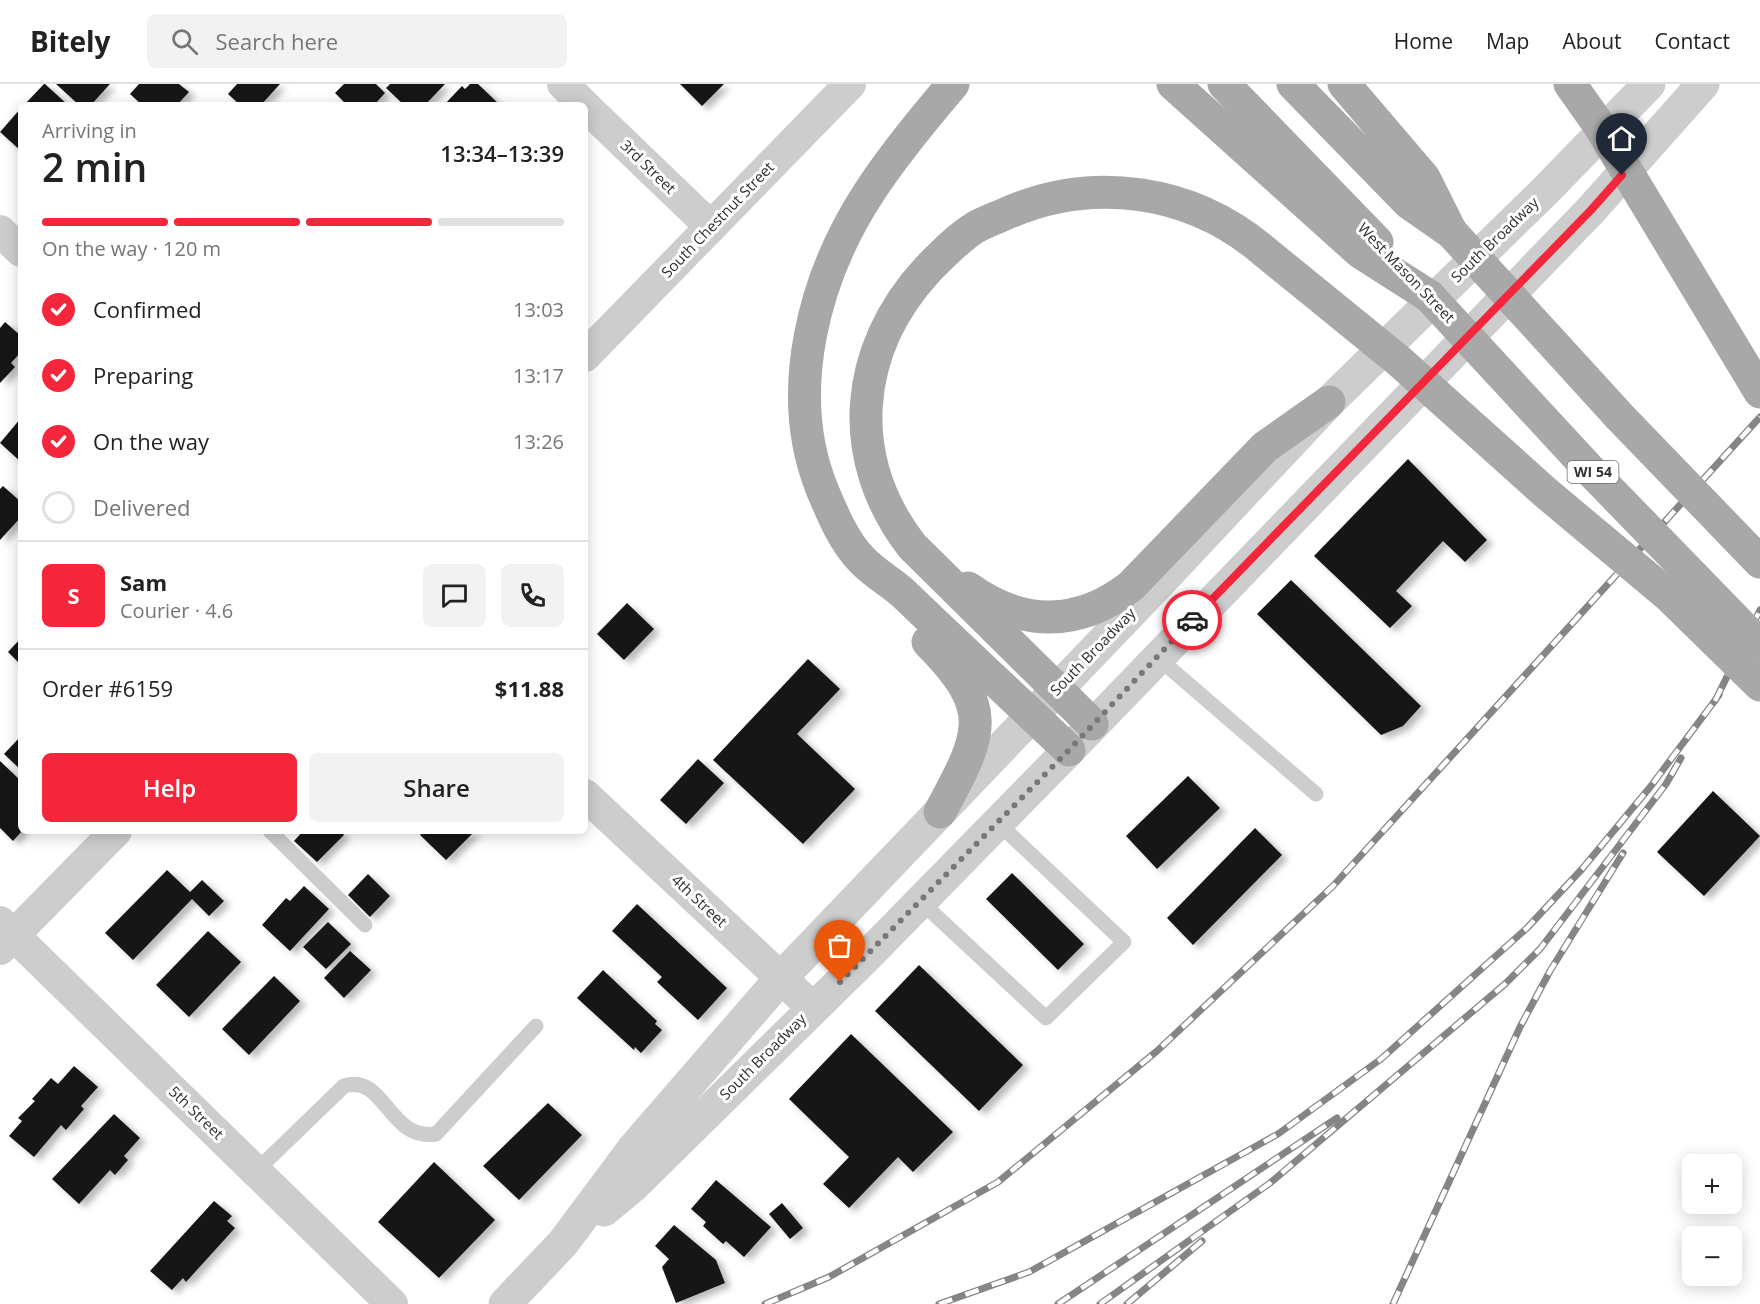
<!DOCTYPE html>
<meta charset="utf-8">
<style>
:root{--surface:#fff;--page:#f2f2f2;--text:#222;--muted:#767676;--line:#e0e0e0;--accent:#f3263b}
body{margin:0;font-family:"Open Sans",sans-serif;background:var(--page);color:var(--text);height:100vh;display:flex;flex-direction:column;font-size:22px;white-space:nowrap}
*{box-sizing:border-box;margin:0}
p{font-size:20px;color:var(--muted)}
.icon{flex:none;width:33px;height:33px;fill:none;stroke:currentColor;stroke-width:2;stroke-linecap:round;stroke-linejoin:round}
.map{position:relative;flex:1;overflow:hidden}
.drawer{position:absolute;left:18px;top:18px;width:570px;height:732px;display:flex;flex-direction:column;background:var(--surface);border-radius:9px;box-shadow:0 3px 15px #0003}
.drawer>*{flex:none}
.buttons{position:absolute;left:1682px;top:1070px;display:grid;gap:12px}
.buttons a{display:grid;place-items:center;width:60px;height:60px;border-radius:9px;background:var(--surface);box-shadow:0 3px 15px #0003;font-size:30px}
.pin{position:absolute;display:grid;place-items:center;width:51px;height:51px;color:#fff;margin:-62px -26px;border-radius:50% 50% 50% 0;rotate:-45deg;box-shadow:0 0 6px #0007}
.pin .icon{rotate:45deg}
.courier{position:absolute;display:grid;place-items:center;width:60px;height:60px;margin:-30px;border:4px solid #f3263b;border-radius:50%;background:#fff;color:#222;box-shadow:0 2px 8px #0007}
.head em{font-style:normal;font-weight:600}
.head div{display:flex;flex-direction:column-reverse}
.head{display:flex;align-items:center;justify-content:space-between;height:102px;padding:0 24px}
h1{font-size:39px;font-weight:600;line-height:45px}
.bar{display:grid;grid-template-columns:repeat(4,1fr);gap:9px 6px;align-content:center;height:72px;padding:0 24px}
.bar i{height:8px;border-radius:4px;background:var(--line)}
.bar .selected{background:var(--accent)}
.bar p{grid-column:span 4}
.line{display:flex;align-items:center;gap:15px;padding:0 24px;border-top:2px solid var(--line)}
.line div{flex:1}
.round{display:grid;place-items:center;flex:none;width:63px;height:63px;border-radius:9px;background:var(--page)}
ol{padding:0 24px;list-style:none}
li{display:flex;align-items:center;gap:18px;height:66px}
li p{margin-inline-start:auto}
li .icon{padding:6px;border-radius:50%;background:var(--accent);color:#fff;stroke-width:4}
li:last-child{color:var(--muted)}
li i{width:33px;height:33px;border:3px solid var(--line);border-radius:50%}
.button{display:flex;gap:12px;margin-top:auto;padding:12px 24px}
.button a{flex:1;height:69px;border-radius:9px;background:var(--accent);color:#fff;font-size:24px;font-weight:600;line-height:69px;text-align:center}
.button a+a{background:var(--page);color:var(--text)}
header{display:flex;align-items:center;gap:36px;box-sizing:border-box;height:84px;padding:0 30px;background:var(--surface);border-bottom:2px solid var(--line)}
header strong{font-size:28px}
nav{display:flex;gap:33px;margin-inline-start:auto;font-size:21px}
.search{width:420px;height:54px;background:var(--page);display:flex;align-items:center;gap:15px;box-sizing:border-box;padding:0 21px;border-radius:9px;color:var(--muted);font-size:22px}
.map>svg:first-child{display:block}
.building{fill:#171717;filter:url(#shadow)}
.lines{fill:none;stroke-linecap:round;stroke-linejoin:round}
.service{stroke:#cdcdcd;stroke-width:15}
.minor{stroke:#cdcdcd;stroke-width:32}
.tertiary{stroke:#cdcdcd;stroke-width:33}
.primary{stroke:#a8a8a8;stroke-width:33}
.rail-casing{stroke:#858585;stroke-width:7}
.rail{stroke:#fff;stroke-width:4.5;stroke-dasharray:14;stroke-linecap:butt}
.primary-bridge{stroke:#a8a8a8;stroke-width:33}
.done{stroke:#787878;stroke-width:6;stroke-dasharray:0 10.8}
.route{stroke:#f3263b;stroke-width:8}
.labels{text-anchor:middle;stroke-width:6;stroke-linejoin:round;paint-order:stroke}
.shield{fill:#fff;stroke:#6e6e6e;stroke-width:1.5}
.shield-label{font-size:14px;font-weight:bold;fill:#303030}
.street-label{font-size:15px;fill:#303030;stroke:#fff}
</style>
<header>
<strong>Bitely</strong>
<div class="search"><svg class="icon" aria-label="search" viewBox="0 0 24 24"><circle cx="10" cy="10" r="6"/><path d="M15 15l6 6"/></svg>Search here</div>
<nav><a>Home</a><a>Map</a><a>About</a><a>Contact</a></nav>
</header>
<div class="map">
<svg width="1760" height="1220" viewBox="0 0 1760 1220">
<defs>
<filter id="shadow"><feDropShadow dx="6" dy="4" stdDeviation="3" flood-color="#0004"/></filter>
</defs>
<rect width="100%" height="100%" fill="#fff"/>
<g class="building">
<path d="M44 0H45L68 21H24Z"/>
<path d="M56 0H110L91 21H79Z"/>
<path d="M139 0H179L189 8 177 21H142L130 10Z"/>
<path d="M237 0H280L261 21H240L228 10Z"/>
<path d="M344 0H376L385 9 374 21H347L335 9Z"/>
<path d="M390 0H445L425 21H404L386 4Z"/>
<path d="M470 0H478L500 21H444L462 2 465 5Z"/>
<path d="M680 0H724L702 22Z"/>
<path d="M21 24V67L0 48Z"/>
<path d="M5 238 21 252V268L11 279 15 283 0 299V244Z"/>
<path d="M21 334V378L0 359Z"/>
<path d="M1408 375 1487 456 1465 478 1443 457 1396 507 1412 522 1390 544 1314 472Z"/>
<path d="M3 402 21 418V433L0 456V405Z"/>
<path d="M1291 496 1421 622 1403 642 1381 651 1257 530Z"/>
<path d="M627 519 654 545 624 576 597 550Z"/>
<path d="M21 554V581L8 568Z"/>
<path d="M808 575 840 605 797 650 855 705 803 760 713 676Z"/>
<path d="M21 652V686L4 670Z"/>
<path d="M698 675 724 699 686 740 660 716Z"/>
<path d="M0 677 21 697 22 747 13 757 0 744Z"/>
<path d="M1188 692 1220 724 1157 785 1126 752Z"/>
<path d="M1713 707 1760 752 1704 812 1657 768Z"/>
<path d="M1255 744 1282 771 1193 861 1167 834Z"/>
<path d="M303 747H340L344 751 317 778 294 757Z"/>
<path d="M424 747H475L446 776 420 751Z"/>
<path d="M167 786 190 808 202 796 224 817 209 832 192 815 133 876 105 849Z"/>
<path d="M1012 789 1084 860 1058 886 986 815Z"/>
<path d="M368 790 390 812 370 833 348 811Z"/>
<path d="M304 802 329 825 290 867 262 841 286 814 290 817Z"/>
<path d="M637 820 727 904 698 936 657 898 662 893 612 847Z"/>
<path d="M328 838 351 860 326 885 303 863Z"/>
<path d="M208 847 241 878 189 933 156 901Z"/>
<path d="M350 867 371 886 344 914 324 894Z"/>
<path d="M919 881 1023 981 979 1027 875 927Z"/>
<path d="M603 886 657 937 655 940 662 946 641 969 635 963 634 966 577 914Z"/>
<path d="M274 892 300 917 249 971 222 945Z"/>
<path d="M851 950 953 1048 913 1088 898 1073 849 1124 823 1100 849 1073 789 1015Z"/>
<path d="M74 982 98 1003 81 1022 84 1025 66 1046 61 1041 34 1073 9 1052 22 1037 18 1034 35 1017 32 1015 51 994 58 1000Z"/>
<path d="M548 1019 582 1051 519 1116 483 1082Z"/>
<path d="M114 1030 140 1054 124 1072 128 1076 115 1091 110 1086 79 1120 52 1095Z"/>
<path d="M434 1078 495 1136 439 1194 378 1138Z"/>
<path d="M716 1096 771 1143 744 1173 726 1157 723 1160 703 1142 706 1138 691 1125Z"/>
<path d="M214 1117 232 1132 227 1137 235 1144 186 1198 183 1194 172 1206 150 1187Z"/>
<path d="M782 1119 803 1144 790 1155 769 1130Z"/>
<path d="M674 1141 716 1176 725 1199 676 1219 662 1183 669 1175 655 1162Z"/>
</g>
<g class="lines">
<g class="service">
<path d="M1157 573 1316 710"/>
<path d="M270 747 365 841"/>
<path d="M920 817 1046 934 1124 858 997 738"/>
<path d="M256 1087 344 1002C385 989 388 1057 436 1050L536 942"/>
</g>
<g class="minor">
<path d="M563 0 584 21"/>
<path d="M585 22 711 143"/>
<path d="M0 147 21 167"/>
<path d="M585 272 850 0"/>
<path d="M585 711 813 924"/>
<path d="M0 838 392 1220"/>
<path d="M0 865 116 747"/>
</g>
<g class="tertiary">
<path d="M604 1126 634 1101 867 872 1069 666 1591 126 1703 0"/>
<path d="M505 1220 563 1159 633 1065 781 894 1160 498 1329 318 1548 104 1649 0"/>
</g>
<g class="primary">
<path d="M953 0C924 34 894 70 870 107 814 192 783 308 822 405 832 429 844 458 862 476 874 489 891 498 904 510 959 563 1014 614 1069 666"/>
<path d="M1173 0 1360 168 1429 212"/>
<path d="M1224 0 1377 158"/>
<path d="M1293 0 1409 119 1452 149"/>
<path d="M1344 0 1424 94 1449 144"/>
<path d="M968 504C1022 543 1079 543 1131 502L1265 363 1329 318"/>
<path d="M928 558C996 626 982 650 940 728"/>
<path d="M1092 640 912 462C844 374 853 266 928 185 943 170 958 154 976 143 985 138 996 134 1005 130 1092 91 1192 105 1265 168"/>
</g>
<defs>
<g id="rail">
<path d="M1715 617 1760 526"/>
<path d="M765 1220 829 1193 998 1098 1157 967 1333 802 1760 333"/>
<path d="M939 1220 1029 1188 1278 1050 1381 975 1527 844 1582 785 1651 702 1719 611"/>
<path d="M1058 1220 1337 1034"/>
<path d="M1100 1220 1270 1099 1505 900 1540 865 1666 700 1681 674"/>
<path d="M1127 1220 1202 1157"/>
<path d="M1393 1220 1520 943 1550 887 1623 769"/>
</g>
</defs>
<use href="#rail" class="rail-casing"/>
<use href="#rail" class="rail"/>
<g class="primary-bridge">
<path d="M1570 0 1599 41 1760 308"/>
<path d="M1452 149 1620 333 1760 478"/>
<path d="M1265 168 1399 277 1546 409 1668 511 1760 601"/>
<path d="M1429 212 1588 384 1760 561"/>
</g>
</g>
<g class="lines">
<path class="done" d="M840 898 1069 666 1192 536"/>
<path class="route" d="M1192 536 1591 126 1622 91"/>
</g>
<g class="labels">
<rect class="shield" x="1567.5" y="377" width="51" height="22" rx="4.5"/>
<g class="shield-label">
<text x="1593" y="393">WI 54</text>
</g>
<g class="street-label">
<text transform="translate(648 83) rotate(44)" y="5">3rd Street</text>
<text transform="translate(718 136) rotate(-46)" y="5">South Chestnut Street</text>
<text transform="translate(1495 156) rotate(-44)" y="5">South Broadway</text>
<text transform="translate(1406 189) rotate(46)" y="5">West Mason Street</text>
<text transform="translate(1093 568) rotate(-46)" y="5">South Broadway</text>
<text transform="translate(699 817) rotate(43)" y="5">4th Street</text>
<text transform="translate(763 973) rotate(-45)" y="5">South Broadway</text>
<text transform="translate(196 1029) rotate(44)" y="5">5th Street</text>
</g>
</g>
</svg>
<div class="buttons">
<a>+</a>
<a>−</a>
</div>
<div class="pin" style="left:840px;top:898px;background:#ea580c"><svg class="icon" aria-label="bag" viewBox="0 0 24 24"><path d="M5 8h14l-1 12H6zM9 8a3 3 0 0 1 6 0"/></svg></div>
<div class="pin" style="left:1622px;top:91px;background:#1f2937"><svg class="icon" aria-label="home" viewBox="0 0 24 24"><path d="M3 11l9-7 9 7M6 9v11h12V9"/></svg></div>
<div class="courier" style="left:1192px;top:536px"><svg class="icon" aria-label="car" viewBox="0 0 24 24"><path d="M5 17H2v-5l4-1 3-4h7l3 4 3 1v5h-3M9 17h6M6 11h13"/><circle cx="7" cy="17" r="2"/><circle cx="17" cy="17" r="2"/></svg></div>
<section class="drawer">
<div class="head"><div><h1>2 min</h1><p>Arriving in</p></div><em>13:34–13:39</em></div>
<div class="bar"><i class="selected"></i><i class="selected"></i><i class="selected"></i><i></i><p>On the way · 120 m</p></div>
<ol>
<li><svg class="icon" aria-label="check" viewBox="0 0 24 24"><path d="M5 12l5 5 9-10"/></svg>Confirmed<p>13:03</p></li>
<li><svg class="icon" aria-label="check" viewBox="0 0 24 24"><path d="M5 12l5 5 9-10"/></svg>Preparing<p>13:17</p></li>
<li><svg class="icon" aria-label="check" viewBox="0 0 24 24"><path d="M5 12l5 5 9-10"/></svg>On the way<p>13:26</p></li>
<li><i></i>Delivered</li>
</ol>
<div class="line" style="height:108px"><b class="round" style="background:var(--accent);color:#fff">S</b><div><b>Sam</b><p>Courier · 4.6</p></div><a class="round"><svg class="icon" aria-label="chat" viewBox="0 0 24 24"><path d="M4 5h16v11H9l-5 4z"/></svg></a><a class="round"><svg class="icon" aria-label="phone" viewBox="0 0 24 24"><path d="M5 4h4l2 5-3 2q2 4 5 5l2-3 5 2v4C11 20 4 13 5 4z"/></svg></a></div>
<div class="line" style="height:78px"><div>Order #6159</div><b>$11.88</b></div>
<div class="button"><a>Help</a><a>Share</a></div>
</section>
</div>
